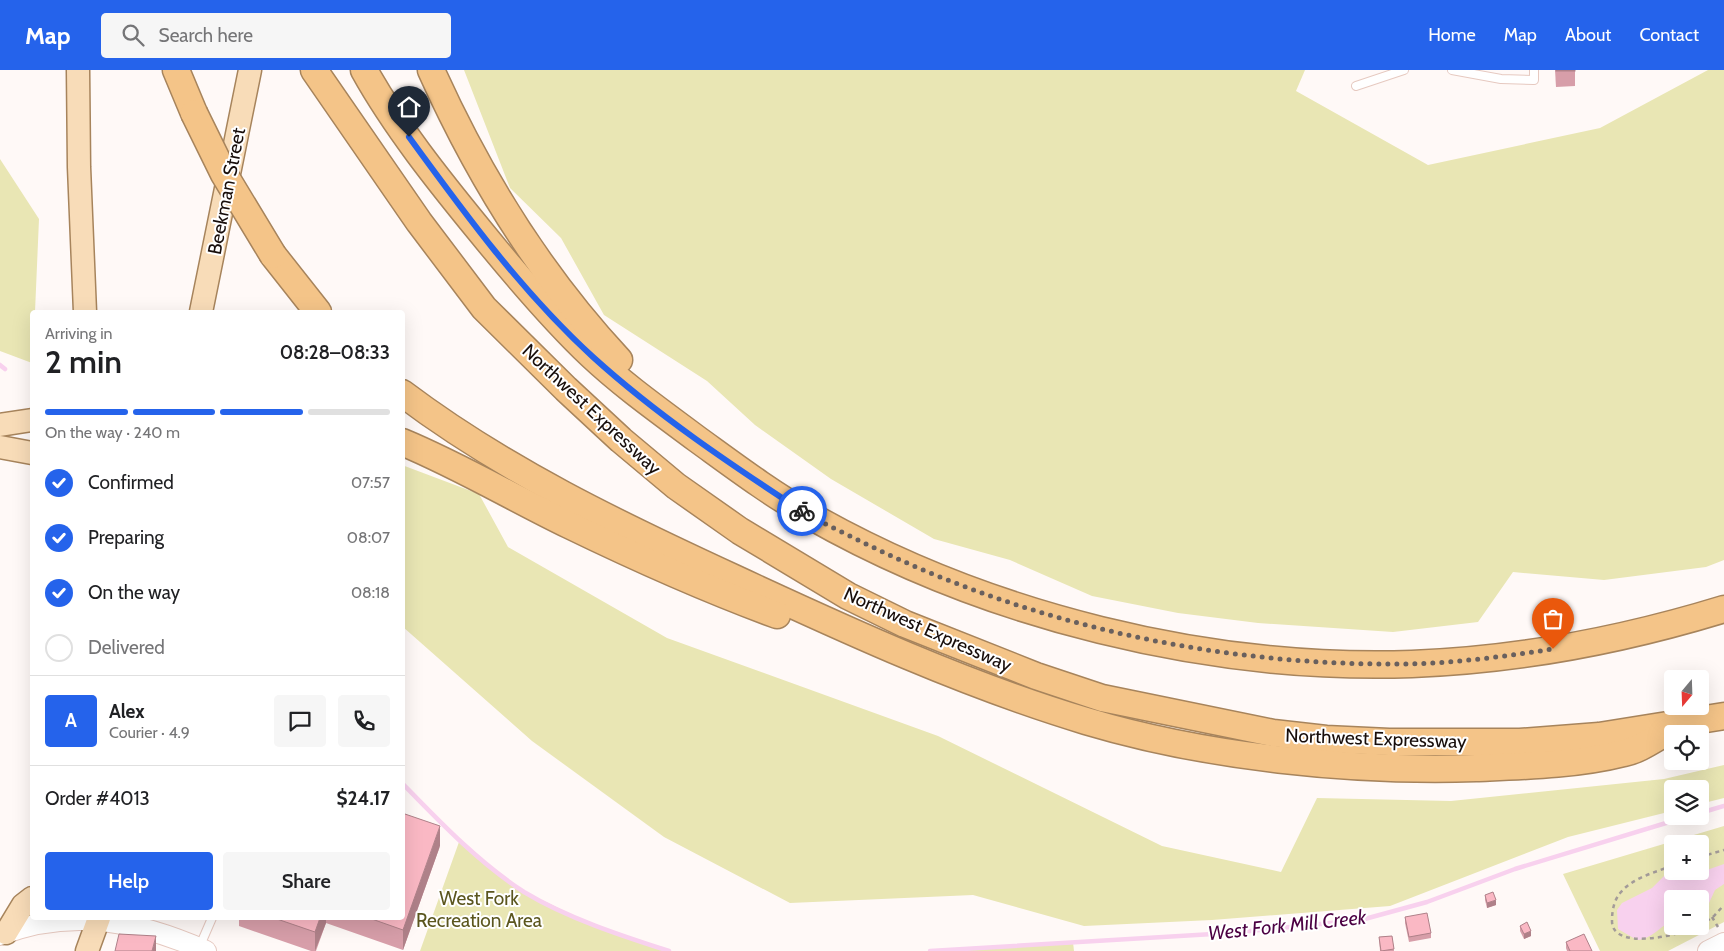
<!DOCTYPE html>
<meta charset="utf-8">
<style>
:root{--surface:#fff;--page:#f6f6f6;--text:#202124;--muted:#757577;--line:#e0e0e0;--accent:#2563eb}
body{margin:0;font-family:Cabin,sans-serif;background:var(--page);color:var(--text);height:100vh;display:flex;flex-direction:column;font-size:19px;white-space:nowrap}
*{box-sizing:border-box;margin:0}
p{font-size:16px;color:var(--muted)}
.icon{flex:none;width:28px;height:28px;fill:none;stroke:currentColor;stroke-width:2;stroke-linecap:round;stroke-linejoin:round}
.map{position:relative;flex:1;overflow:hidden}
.side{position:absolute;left:30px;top:240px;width:375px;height:610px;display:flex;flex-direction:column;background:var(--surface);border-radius:5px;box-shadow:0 5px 20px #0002}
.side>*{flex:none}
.needle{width:32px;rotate:199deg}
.tools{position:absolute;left:1664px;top:600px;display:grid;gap:10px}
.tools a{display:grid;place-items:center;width:45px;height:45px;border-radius:5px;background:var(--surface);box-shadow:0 5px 20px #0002;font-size:25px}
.pin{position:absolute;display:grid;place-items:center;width:42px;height:42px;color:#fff;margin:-51px -21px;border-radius:50% 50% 50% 0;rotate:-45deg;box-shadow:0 0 5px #0007}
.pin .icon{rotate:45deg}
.courier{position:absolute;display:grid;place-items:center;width:50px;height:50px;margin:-25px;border:4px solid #2563eb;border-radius:50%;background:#fff;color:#222;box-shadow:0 1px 6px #0007}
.overview em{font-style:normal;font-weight:600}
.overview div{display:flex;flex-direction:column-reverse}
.overview{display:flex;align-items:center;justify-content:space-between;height:85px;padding:0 15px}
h1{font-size:32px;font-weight:600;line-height:38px}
.bar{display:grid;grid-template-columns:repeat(4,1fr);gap:8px 5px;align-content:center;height:60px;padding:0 15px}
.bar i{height:6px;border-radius:4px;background:var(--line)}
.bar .on{background:var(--accent)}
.bar p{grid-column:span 4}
.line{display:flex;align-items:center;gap:12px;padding:0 15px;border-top:1px solid var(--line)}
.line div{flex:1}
.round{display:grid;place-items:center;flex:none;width:52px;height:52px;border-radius:5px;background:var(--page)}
ol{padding:0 15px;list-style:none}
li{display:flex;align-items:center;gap:15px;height:55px}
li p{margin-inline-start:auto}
li .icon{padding:5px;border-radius:50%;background:var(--accent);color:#fff;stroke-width:4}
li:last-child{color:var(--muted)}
li i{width:28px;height:28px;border:2px solid var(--line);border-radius:50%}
.button{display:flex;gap:10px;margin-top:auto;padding:10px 15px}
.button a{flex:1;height:58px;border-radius:5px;background:var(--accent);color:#fff;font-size:20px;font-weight:600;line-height:58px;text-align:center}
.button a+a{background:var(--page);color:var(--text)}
header{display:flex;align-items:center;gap:30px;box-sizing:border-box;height:70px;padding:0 25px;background:var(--accent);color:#fff}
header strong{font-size:24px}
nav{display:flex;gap:28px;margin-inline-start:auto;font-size:18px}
.search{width:350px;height:45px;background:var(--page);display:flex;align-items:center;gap:12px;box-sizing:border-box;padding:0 18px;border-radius:5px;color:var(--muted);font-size:19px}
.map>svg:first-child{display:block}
.green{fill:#e9e6b4;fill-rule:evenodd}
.water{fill:#f8d1ee}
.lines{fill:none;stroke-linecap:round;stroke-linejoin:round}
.stream{stroke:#f8d1ee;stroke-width:4.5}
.lane-casing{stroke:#e6c9c0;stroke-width:10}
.secondary-casing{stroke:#e6c9c0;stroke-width:22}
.primary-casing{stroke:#a7845c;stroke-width:25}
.highway-casing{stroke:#a7845c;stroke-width:29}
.path{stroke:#a39b99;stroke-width:2.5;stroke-dasharray:4 4;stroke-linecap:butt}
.lane{stroke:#fff;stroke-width:8}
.secondary{stroke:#fff;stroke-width:20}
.primary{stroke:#f8dcb8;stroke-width:22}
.highway{stroke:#f4c488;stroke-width:26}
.highway-bridge-casing{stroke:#a7845c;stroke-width:29;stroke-linecap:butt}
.highway-bridge{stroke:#f4c488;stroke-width:26}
.wall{fill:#d79ea9}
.shaded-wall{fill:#af8189}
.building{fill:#fab8c4;stroke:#af8189}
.done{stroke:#69605e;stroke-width:5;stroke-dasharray:0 9}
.route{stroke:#2563eb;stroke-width:6}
.labels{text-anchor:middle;stroke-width:4;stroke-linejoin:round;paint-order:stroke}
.street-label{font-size:19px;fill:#180e0b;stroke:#fff}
.park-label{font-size:19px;fill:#5b561e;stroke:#fff}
.water-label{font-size:20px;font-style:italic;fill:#4c0143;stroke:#fff}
</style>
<header>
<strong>Map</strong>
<div class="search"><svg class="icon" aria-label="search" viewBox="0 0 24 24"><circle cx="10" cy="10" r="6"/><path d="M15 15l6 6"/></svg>Search here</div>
<nav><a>Home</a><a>Map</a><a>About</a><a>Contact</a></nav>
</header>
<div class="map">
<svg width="1724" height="881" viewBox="0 0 1724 881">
<rect width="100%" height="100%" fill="#fff9f7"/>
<g class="green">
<path d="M464 0H1305L1296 21 1428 95 1600 58 1708 0H1724V490L1706 497 1604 510 1513 502 1478 552 1393 562 1258 553 1178 543 1092 526 1010 490 934 469 831 409 755 355 707 311 604 245 561 168 510 118Z"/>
<path d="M0 89 39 149 35 242H32V293L0 281Z"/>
<path d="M402 395 479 424 508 477 667 568 938 666 1162 776 1281 802 1317 728 1451 731 1664 709 1724 695V728L1700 734V719H1672V741L1568 767 1390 836 1212 850 1084 856 973 825 790 833 664 767 532 671 403 557Z"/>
<path d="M1724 756V852L1668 881H1600L1563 804ZM1672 774H1700V801H1672ZM1672 829H1700V856H1672Z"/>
<path d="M459 772 525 822 602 859 669 881H420Z"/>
<path d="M1073 872 1074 881H930Z"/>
</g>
<path class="water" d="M1724 794V814L1715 820 1703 846 1700 848V829H1672V851C1659 857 1652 869 1637 870L1618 859 1617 840 1622 833 1652 818 1666 804 1672 801H1704Z"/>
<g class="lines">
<g class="stream">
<path d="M0 295 5 299"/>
<path d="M402 713C440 752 478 792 524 822 567 848 622 866 669 881"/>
<path d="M1700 743 1724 736"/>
<path d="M930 881 1230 863 1361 850 1427 832 1515 799 1689 746"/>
</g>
<defs>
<g id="lane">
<path d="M1452 0 1501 9 1534 10V0"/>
<path d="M1356 16 1404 0"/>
<path d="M199 878 212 848"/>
</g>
<g id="secondary">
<path d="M0 865C72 837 138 851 206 881"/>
<path d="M1708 881 1724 873"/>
</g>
<g id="primary">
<path d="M78 0 79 97 85 242"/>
<path d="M201 242 250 0"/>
<path d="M0 355 32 350"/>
<path d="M0 377 32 383"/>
<path d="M6 863 23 835 32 828"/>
<path d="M87 881 99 848"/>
</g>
<g id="highway">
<path d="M176 0 194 43"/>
<path d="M314 0 419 152 484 238 566 319 621 370 676 416 740 461 848 526 905 554 1036 606 1102 628 1273 663 1326 669 1389 672H1520L1599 666 1724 646"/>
<path d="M364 0C395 56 439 111 480 161 515 204 551 247 591 285 624 316 661 342 697 369 733 395 770 423 809 445 986 546 1208 601 1412 594 1517 590 1623 570 1724 539"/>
<path d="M431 0C479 107 539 204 619 290"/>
<path d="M273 185 318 242"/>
<path d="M402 323C504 400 619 455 734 508 848 561 966 615 1086 651 1206 687 1351 702 1476 698 1525 696 1577 695 1624 683 1639 680 1654 669 1667 662"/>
<path d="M402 372C460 396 513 428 569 455 637 488 706 519 777 545"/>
</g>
</defs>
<use href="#lane" class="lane-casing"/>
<use href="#secondary" class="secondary-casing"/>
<use href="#primary" class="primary-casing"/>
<use href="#highway" class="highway-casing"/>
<g class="path">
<path d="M1700 787 1724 780"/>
<path d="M1672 796C1655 802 1633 808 1621 822 1614 830 1612 840 1612 851 1612 881 1678 866 1699 856"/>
<path d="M1712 847 1718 857"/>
<path d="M1700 856 1714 846 1724 835"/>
</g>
<use href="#lane" class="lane"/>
<use href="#secondary" class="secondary"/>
<use href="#primary" class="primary"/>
<use href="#highway" class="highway"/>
<defs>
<path id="highway-bridge" d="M194 43 224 104 273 185"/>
</defs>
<use href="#highway-bridge" class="highway-bridge-casing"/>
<use href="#highway-bridge" class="highway-bridge"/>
</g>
<g class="wall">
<path d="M1555 0H1575V16L1556 17Z"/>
<path d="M440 776 403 880 326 853 316 881H311L239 856V848H402Z"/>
<path d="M1485 825 1496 835 1487 838 1485 830Z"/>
<path d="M1405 847 1431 863V868L1409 872 1405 853Z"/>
<path d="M1520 856 1531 866 1524 869 1520 861Z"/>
<path d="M1392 866 1394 881H1380L1379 867Z"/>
<path d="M1566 872 1592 881H1567L1566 878Z"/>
</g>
<g class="shaded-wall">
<path d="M440 756V776L403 880V860Z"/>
<path d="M1496 830V835L1487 838V833Z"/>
<path d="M320 848H326V853L315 881V862Z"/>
<path d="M1531 861V866L1524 869V864Z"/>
<path d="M156 866V881H152Z"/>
</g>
<g class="building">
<rect x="1556" y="0" width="19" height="1"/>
<path d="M402 743 440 756 403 860 369 848H402Z"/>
<path d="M1493 822 1496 830 1487 833 1485 825Z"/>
<path d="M1427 843 1431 863 1409 867 1405 847Z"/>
<path d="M274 848H320L315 862Z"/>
<path d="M1527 852 1531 861 1524 864 1520 856Z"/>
<path d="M119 864 156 866 152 881H115Z"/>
<path d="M1584 864 1592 881H1570L1566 872Z"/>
<path d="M1392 866 1394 879 1381 881 1379 867Z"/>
</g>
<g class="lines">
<path class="done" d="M802 441C816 450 832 457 848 465 878 480 908 494 940 507 1089 567 1249 596 1409 594 1457 593 1506 586 1553 579"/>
<path class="route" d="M409 67C465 144 522 222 593 287 657 345 730 394 802 441"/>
</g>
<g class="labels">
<g class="street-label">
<text transform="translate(226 121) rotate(-79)" y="7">Beekman Street</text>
<text transform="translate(592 339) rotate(43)" y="7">Northwest Expressway</text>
<text transform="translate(928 559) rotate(24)" y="7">Northwest Expressway</text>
<text transform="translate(1376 668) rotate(2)" y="7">Northwest Expressway</text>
</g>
<g class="park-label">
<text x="479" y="835">West Fork<tspan x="479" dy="22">Recreation Area</tspan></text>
</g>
<g class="water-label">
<text transform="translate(1287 855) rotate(-6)" y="7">West Fork Mill Creek</text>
</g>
</g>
</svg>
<div class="tools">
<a><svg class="needle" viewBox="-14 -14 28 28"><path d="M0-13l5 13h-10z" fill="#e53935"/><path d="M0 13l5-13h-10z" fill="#757577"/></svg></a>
<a><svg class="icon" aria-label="locate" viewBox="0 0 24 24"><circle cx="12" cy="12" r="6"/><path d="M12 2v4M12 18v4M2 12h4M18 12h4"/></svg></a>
<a><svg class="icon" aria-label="layers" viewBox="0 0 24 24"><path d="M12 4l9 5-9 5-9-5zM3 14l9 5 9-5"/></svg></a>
<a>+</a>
<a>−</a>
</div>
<div class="pin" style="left:1553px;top:579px;background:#ea580c"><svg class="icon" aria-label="bag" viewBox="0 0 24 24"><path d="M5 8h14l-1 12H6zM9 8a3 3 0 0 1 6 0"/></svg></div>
<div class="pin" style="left:409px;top:67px;background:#1f2937"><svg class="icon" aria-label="home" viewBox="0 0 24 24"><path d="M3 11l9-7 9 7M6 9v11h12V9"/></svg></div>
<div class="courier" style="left:802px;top:441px"><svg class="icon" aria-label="bike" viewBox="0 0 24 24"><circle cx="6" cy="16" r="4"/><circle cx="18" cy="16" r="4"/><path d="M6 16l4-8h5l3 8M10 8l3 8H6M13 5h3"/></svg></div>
<section class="side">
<div class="overview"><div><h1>2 min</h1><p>Arriving in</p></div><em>08:28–08:33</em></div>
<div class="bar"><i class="on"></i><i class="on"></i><i class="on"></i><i></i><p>On the way · 240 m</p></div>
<ol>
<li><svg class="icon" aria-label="check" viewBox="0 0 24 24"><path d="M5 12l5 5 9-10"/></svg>Confirmed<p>07:57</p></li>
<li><svg class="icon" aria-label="check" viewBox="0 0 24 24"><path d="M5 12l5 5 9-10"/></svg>Preparing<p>08:07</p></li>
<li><svg class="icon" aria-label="check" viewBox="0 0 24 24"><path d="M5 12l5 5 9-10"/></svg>On the way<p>08:18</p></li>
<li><i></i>Delivered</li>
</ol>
<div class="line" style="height:90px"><b class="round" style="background:var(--accent);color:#fff">A</b><div><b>Alex</b><p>Courier · 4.9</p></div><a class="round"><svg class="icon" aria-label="chat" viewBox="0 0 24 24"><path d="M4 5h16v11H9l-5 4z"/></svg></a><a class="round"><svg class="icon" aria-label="phone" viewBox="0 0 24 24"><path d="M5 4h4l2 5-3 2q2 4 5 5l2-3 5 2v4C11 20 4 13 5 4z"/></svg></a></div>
<div class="line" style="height:65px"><div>Order #4013</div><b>$24.17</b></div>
<div class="button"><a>Help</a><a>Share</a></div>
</section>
</div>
